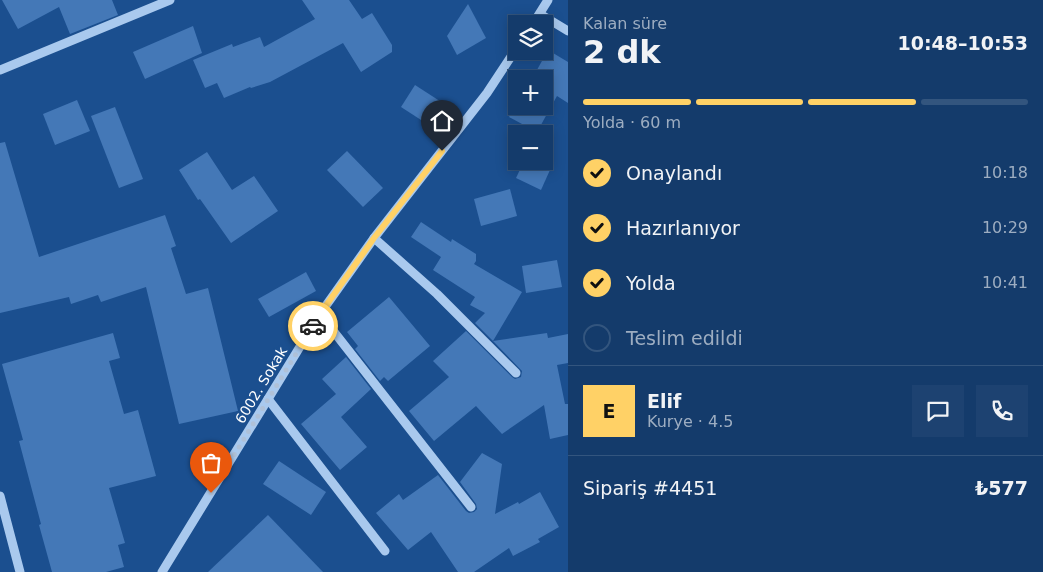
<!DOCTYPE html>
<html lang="tr">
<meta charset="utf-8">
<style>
:root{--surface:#143b6b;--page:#1d4271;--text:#f1f3f6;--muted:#9dadc1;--line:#33557e;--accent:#ffd166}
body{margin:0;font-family:"DejaVu Sans",sans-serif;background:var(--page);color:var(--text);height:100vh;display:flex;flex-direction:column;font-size:19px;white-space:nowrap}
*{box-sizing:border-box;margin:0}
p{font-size:16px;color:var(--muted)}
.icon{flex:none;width:28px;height:28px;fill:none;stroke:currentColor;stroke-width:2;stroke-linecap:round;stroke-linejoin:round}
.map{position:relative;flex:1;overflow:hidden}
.drawer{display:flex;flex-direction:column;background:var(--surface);width:475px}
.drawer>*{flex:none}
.tools{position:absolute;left:508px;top:15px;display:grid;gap:10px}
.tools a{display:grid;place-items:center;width:45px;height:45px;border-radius:0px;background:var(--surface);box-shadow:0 2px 12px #0003,0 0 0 1px var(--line);font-size:25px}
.pin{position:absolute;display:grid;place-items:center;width:42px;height:42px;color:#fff;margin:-51px -21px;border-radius:50% 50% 50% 0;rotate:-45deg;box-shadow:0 0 5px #0007}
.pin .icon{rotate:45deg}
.courier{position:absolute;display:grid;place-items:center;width:50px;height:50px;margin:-25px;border:4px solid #ffd166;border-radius:50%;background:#fff;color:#222;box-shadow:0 1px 6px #0007}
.overview em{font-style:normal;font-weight:700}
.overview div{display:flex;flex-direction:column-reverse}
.overview{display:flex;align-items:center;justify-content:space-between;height:85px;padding:0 15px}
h1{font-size:32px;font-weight:700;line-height:38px}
.bar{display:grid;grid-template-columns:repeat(4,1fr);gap:8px 5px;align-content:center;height:60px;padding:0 15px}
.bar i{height:6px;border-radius:4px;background:var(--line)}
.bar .current{background:var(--accent)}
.bar p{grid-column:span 4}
.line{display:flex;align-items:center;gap:12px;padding:0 15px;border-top:1px solid var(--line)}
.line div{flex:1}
.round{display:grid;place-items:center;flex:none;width:52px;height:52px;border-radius:0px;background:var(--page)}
ol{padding:0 15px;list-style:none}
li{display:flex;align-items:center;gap:15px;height:55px}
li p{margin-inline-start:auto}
li .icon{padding:5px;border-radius:50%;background:var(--accent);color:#111;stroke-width:4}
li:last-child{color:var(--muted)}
li i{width:28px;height:28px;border:2px solid var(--line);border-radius:50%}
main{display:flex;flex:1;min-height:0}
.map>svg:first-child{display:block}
.building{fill:#4478b7}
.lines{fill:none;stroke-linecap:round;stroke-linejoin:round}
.minor{stroke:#a9c9ee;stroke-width:9}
.done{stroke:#afc1d8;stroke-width:5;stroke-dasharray:0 9}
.route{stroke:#ffd166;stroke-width:6}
.labels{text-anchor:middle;stroke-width:4.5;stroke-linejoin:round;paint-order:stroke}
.street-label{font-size:14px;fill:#fff;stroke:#1b4f8f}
</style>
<main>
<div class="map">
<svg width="568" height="572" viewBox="0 0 568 572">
<rect width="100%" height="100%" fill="#1b4f8f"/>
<g class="building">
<path d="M2 0H112L118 15 70 34 59 7 18 29Z"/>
<path d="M302 0H349L362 19 372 13 392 45V52L361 72 343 43 270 82 251 88 250 87 224 98 217 83 205 88 193 60 232 44 233 47 260 37 264 47 315 19Z"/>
<path d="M468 4 486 38 457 55 447 36Z"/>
<path d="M193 26 202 53 145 79 133 52Z"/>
<path d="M548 50 568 62V103L557 96 537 132 509 117 516 105V106H544V79H532Z"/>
<path d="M415 85 449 107 435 129 401 107Z"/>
<path d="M77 100 90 131 55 145 43 114Z"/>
<path d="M115 107 143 179 119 188 91 116Z"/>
<path d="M5 142 39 257 165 215 176 246 171 248 186 294 208 288 238 411 179 424 146 287 101 302 98 295 71 304 69 297 0 313V143Z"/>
<path d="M347 151 383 188 363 207 327 170Z"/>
<path d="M207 152 232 190 254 176 278 211 231 243 200 199 198 200 179 170Z"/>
<path d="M524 161H554L541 190 516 178Z"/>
<path d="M510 189 517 216 481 226 474 199Z"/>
<path d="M421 222 451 242 452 239 476 254V261L474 264 522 292 493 341 475 323 485 313 470 305 475 297 433 270 441 257 411 237Z"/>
<path d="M557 260 562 287 526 293 522 266Z"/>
<path d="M306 272 316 291 269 317 258 299Z"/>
<path d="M389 297 430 346 388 381 384 377 380 381 355 349 358 346 347 332Z"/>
<path d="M466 331 512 377 515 379 521 377 522 371 493 341 547 333 548 338 568 334V363L557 365 565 404H568V435L550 439 544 405 502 434 476 406 434 441 409 411 449 377 433 361Z"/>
<path d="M113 333 120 358 109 361 124 414 138 410 156 476 109 488 125 543 118 545 124 567 106 572H52L39 525 41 524 19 441 23 440 2 364Z"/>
<path d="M346 357 371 389 341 417 367 447 340 470 301 424 336 394 322 379Z"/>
<path d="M482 453 502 464 495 514 518 502 519 504 540 492 559 527 538 539 540 542 513 556 509 548 474 572H458L431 532 408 550 376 513 399 494 403 500 438 475 466 511 469 513 474 512 477 509 476 504 460 482Z"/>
<path d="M279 461 326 492 311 515 263 484Z"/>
<path d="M268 515 323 572H208Z"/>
</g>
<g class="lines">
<g class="minor">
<path d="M540 14 568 31"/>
<path d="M533 24 548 0"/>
<path d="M0 70 170 0"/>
<path d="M374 238 437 294 516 373"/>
<path d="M320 314 471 507"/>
<path d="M268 399 385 551"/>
<path d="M0 496 20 572"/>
<path d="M162 572 320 314 374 238 487 93 516 49"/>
</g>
</g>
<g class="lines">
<path class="done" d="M211 493 313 326"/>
<path class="route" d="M313 326 320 314 374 238 442 151"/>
</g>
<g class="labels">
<g class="street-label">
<text transform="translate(261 385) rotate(-59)" y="5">6002. Sokak</text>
</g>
</g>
</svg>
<div class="tools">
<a><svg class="icon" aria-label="layers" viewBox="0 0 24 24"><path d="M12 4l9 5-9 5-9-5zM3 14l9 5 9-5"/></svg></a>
<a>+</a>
<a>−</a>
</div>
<div class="pin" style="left:211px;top:493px;background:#ea580c"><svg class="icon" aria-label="bag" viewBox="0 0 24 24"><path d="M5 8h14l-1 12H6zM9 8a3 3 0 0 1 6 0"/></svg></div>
<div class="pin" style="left:442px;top:151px;background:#1f2937"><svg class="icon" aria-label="home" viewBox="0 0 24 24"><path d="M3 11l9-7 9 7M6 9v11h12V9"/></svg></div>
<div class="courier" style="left:313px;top:326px"><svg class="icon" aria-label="car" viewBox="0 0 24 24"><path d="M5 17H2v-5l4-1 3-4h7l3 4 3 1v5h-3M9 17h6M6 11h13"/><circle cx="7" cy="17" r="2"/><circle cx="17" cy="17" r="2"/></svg></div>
</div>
<section class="drawer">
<div class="overview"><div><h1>2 dk</h1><p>Kalan süre</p></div><em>10:48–10:53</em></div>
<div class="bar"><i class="current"></i><i class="current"></i><i class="current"></i><i></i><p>Yolda · 60 m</p></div>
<ol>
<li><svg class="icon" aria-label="check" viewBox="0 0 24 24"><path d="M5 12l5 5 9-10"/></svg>Onaylandı<p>10:18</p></li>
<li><svg class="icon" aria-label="check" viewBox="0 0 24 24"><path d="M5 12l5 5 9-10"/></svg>Hazırlanıyor<p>10:29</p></li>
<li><svg class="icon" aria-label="check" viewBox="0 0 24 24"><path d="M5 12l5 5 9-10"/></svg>Yolda<p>10:41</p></li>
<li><i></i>Teslim edildi</li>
</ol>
<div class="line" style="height:90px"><b class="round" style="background:var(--accent);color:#111">E</b><div><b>Elif</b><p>Kurye · 4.5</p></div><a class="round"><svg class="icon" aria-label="chat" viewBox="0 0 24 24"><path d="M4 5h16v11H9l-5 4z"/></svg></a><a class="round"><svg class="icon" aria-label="phone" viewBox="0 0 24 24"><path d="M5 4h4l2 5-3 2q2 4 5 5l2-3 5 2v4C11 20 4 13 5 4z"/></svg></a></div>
<div class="line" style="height:65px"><div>Sipariş #4451</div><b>₺577</b></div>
</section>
</main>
